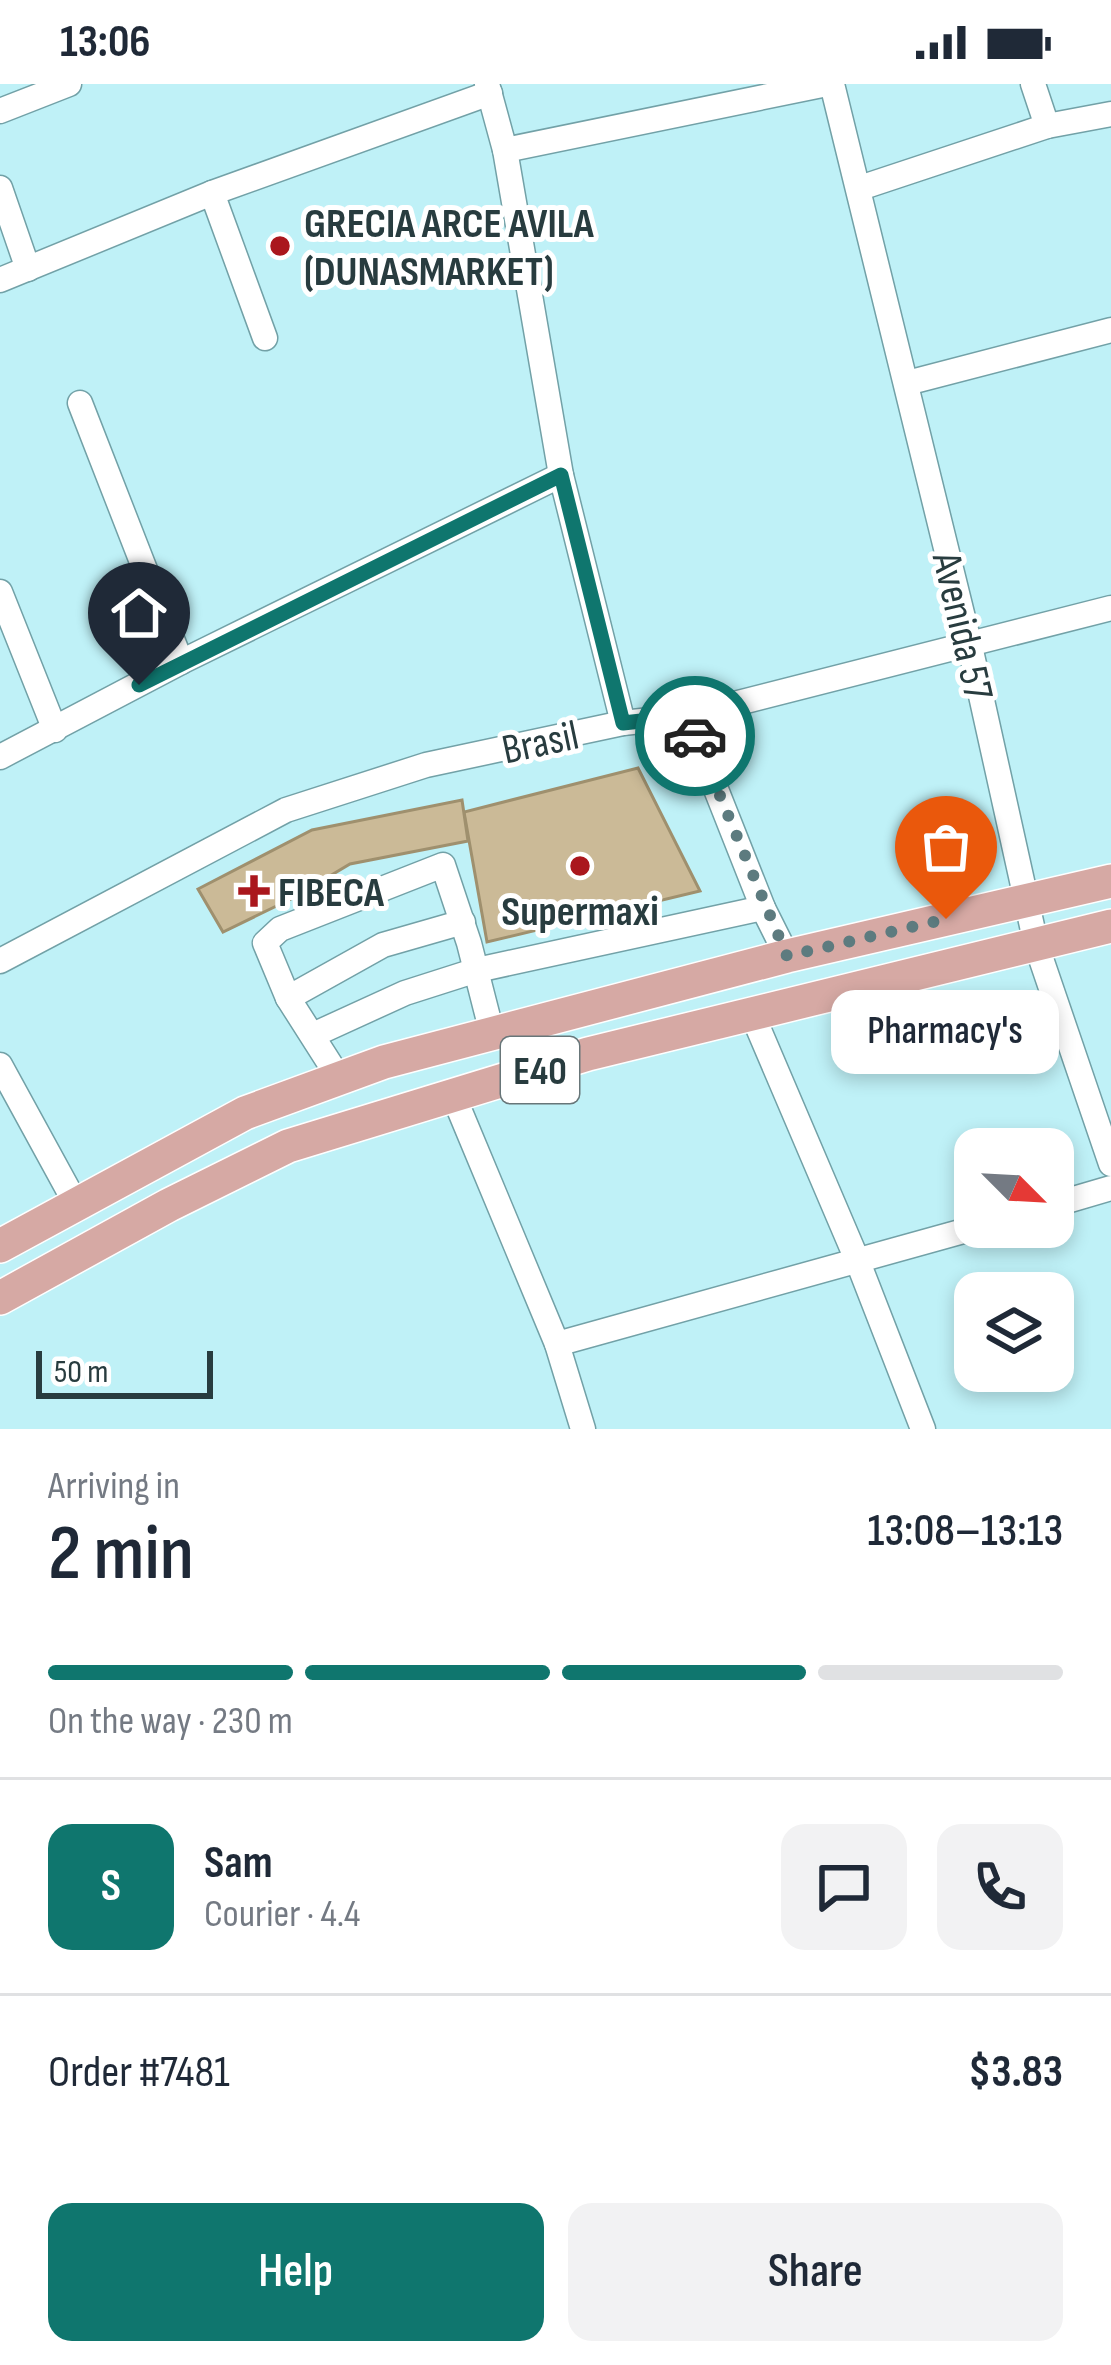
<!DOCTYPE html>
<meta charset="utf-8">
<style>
:root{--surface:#fff;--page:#f2f2f3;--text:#1f2937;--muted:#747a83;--line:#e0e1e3;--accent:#0f766e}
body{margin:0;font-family:"Sofia Sans Condensed",sans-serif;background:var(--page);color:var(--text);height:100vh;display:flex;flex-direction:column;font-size:45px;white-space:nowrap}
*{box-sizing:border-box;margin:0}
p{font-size:39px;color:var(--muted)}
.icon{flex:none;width:66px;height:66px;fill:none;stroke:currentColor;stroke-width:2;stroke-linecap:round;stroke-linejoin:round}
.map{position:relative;height:1345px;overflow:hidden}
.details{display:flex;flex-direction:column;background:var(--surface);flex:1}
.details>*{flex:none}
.needle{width:78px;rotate:114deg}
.fabs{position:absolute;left:954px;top:1044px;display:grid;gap:24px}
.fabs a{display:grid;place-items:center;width:120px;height:120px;border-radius:24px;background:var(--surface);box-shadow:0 6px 18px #0003;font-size:60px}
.scale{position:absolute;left:36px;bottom:30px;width:177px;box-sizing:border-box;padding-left:12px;border:6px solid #283c3f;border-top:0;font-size:33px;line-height:42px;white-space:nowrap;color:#283c3f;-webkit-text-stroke:9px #fff;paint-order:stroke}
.pin{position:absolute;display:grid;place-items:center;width:102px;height:102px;color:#fff;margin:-123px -51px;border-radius:50% 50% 50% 0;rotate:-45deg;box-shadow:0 0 12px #0007}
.pin .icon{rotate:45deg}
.courier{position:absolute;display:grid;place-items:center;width:120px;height:120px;margin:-60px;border:9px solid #0f766e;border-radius:50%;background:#fff;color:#222;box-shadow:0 3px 15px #0007}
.bubble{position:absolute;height:84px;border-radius:24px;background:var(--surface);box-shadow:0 6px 18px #0003;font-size:39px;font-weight:600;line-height:84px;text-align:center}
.overview em{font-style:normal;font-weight:600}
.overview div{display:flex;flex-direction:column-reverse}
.overview{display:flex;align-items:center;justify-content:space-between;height:204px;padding:0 48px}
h1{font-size:78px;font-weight:600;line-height:90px}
.bar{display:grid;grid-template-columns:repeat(4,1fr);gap:18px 12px;align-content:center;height:144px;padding:0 48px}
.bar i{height:15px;border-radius:9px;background:var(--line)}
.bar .selected{background:var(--accent)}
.bar p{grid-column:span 4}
.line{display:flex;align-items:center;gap:30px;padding:0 48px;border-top:3px solid var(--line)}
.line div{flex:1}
.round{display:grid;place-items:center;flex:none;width:126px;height:126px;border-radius:24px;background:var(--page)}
.button{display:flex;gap:24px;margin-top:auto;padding:24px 48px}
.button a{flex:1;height:138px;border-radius:24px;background:var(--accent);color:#fff;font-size:48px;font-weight:600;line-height:138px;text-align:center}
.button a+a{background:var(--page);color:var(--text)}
.status{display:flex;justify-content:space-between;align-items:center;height:84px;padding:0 60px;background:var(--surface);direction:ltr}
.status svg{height:33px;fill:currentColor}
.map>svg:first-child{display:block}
.building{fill:#cbba97;stroke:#9f906e;stroke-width:3}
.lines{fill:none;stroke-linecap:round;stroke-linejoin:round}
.minor-casing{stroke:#72a1a7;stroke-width:27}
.major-casing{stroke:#fff;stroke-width:36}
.minor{stroke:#fff;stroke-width:24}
.major{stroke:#d6a9a4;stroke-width:33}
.done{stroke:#5d7b7f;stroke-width:12;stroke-dasharray:0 21.6}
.route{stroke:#0f766e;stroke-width:15}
.poi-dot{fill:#aa171d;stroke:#fff;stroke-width:4.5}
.labels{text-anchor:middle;stroke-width:10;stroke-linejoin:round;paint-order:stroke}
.shield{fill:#fff;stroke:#687679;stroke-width:3}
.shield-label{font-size:39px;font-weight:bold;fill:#283c3f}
.poi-label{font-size:42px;font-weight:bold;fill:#283c3f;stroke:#fff;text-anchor:start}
.street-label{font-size:42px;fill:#283c3f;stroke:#fff}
</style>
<div class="status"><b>13:06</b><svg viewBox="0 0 49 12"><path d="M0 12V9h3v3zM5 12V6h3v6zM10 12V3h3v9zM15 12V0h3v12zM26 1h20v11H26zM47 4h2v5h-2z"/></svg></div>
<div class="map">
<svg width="1111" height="1345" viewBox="0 0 1111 1345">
<rect width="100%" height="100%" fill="#bff1f7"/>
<g class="building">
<path d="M638 684 700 807 487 858 464 728Z"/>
<path d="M462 716 468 757 350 780 293 814 223 848 198 805 312 746Z"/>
</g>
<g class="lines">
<defs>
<g id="minor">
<path d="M487 0 505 66 561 391 623 639"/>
<path d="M832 0 970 562 1036 860 1111 1080"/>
<path d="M1033 0 1047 42"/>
<path d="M0 27 69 0"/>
<path d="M505 66 827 0"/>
<path d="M0 104 28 185"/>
<path d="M860 104 1047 42 1111 30"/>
<path d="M212 109 265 254"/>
<path d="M0 196 212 109 490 9"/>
<path d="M907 299 1111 246"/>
<path d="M80 319 181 578"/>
<path d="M0 508 55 646"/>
<path d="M687 632 763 824 787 872"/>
<path d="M0 673 181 578 561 391"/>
<path d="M0 877 286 726 426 681 623 639 687 632 1111 524"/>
<path d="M288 914 383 861 463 838"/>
<path d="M753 932 858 1178 923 1345"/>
<path d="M313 951 405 909 477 886 763 824"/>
<path d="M0 981 76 1120"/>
<path d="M339 994 288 914 265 859 280 845 443 781 469 859 492 949"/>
<path d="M454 1013 557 1260 583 1345"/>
<path d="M1053 1121 1111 1104"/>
<path d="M557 1260 978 1143"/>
</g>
<g id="major">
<path d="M0 1162 245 1029 384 978 787 872 1111 797"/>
<path d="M0 1214 169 1121 288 1062 588 970 1111 842"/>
</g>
</defs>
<use href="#minor" class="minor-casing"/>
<use href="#major" class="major-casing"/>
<use href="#minor" class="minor"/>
<use href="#major" class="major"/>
</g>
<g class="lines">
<path class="done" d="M695 652 787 872 946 835"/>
<path class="route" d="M139 601 561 391 623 639 687 632 695 652"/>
</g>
<g class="poi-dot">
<circle cx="280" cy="162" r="12"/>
<circle cx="580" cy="782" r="12"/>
<path d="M248 789h12v12h12v12h-12v12h-12v-12h-12v-12h12z"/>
</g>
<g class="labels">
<rect class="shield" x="501" y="953" width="78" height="66" rx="9"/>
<g class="shield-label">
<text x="540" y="1000">E40</text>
</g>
<g class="poi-label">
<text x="304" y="153">GRECIA ARCE AVILA<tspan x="304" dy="48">(DUNASMARKET)</tspan></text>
<text x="278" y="822">FIBECA</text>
<text x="580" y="841" text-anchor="middle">Supermaxi</text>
</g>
<g class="street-label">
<text transform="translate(964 542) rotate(77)" y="15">Avenida 57</text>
<text transform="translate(540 657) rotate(-12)" y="15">Brasil</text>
</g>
</g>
</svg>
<div class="fabs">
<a><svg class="needle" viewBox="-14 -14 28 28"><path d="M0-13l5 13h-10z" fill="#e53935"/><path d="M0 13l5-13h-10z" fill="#747a83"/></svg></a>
<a><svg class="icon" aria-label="layers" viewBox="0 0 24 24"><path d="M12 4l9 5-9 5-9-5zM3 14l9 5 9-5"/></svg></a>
</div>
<div class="scale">50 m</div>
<div class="pin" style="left:946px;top:835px;background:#ea580c"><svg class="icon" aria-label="bag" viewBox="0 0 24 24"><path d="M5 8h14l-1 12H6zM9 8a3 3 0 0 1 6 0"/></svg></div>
<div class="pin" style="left:139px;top:601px;background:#1f2937"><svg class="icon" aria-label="home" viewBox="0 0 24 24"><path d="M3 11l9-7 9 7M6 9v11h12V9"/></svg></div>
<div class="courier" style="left:695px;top:652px"><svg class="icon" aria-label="car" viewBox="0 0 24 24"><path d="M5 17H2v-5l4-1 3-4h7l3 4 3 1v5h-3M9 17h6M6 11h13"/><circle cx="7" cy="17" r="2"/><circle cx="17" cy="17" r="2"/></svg></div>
<div class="bubble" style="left:831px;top:906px;width:228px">Pharmacy's</div>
</div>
<section class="details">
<div class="overview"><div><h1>2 min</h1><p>Arriving in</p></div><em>13:08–13:13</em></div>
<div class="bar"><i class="selected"></i><i class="selected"></i><i class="selected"></i><i></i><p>On the way · 230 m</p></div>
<div class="line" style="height:216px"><b class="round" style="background:var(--accent);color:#fff">S</b><div><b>Sam</b><p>Courier · 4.4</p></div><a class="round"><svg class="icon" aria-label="chat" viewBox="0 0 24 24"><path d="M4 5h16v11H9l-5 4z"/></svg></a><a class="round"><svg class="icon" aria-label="phone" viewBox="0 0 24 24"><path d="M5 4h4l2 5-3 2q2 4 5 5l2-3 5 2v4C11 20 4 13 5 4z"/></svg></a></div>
<div class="line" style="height:156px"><div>Order #7481</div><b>$3.83</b></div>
<div class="button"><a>Help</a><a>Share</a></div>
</section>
